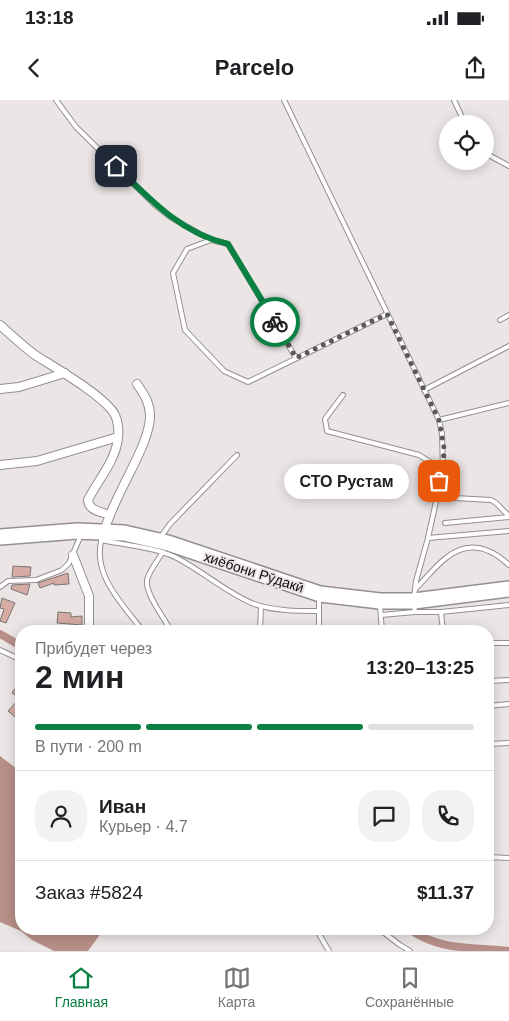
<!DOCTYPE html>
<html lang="ru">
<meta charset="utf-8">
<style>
:root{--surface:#fff;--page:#f2f2f2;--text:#202124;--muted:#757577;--line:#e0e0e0;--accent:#0b8043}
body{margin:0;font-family:Helvetica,sans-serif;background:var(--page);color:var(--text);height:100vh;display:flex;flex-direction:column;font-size:19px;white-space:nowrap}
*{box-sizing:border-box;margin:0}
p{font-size:16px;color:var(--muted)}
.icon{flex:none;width:28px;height:28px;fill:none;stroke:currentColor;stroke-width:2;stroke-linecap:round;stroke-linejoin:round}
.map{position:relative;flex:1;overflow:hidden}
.drawer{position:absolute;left:15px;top:525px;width:479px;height:310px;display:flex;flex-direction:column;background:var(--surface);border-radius:20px;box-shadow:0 2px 12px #0003}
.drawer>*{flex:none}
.buttons{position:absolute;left:439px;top:15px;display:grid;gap:10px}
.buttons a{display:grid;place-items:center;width:55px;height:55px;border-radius:50%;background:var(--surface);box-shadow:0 2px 12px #0003;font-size:25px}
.pin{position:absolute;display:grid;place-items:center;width:42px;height:42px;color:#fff;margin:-21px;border-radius:10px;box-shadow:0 2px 8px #0006}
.courier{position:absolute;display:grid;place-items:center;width:50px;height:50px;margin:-25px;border:4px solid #0b8043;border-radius:50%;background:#fff;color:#222;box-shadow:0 1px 6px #0007}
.bubble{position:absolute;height:35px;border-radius:18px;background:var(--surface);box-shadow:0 2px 12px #0003;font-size:16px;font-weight:800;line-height:35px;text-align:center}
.summary em{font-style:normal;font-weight:800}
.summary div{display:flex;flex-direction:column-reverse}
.summary{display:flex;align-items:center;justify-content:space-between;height:85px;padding:0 20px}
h1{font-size:32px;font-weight:800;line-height:38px}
.bar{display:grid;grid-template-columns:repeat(4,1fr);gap:8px 5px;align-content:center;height:60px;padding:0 20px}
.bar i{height:6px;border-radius:4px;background:var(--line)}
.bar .active{background:var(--accent)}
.bar p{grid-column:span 4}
.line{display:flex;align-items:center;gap:12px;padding:0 20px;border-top:1px solid var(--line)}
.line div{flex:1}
.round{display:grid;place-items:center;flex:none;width:52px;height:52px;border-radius:20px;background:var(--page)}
.status{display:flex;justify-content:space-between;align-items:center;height:35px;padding:0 25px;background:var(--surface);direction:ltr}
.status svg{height:14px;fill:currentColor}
header{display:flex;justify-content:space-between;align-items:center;height:65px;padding:0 20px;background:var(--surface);font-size:22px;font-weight:800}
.dock{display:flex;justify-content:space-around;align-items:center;height:70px;border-top:1px solid var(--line);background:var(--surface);font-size:14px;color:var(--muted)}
.dock a{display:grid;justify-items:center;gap:2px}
.dock .active{color:var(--accent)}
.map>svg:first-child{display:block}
.water{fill:#b78f88}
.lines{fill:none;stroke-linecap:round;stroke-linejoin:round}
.canal{stroke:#b78f88;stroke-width:8}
.building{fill:#d5aba4;stroke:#7a7574}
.lane-casing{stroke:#95908f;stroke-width:6}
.street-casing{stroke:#95908f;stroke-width:10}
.highway-casing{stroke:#95908f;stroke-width:18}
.lane{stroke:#fff;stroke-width:4}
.street{stroke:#fff;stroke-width:8}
.highway{stroke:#fff;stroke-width:15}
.done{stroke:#5b5858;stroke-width:5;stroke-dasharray:0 9}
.route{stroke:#0b8043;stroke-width:6}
.labels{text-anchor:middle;stroke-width:4;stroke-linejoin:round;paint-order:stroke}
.street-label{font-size:14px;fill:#0e0c0c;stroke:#ebe6e5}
</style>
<div class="status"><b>13:18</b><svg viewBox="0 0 49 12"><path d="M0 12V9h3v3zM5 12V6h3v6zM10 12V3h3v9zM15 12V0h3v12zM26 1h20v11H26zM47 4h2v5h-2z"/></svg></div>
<header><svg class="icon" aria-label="back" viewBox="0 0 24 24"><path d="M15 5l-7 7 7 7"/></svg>Parcelo<svg class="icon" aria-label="share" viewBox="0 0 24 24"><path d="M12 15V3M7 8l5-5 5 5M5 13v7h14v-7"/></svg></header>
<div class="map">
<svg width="509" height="851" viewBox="0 0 509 851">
<rect width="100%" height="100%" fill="#ebe6e5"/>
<path class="water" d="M0 656 21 672V829H104L88 851H54L32 840 21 831 0 822Z"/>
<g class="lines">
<g class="canal">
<path d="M0 534 21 546"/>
<path d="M409 829C440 851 472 847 509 851"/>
</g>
</g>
<g class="building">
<path d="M13 466 31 467 30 476 12 477Z"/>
<path d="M68 473 69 484 54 485V483L40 488 38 483Z"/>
<path d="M30 484 27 495 11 489 12 485Z"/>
<path d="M2 498 15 503 6 523 0 521 4 509 0 508Z"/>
<path d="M58 512 71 513V517L82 516V525L57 523Z"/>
<path d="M21 580V622L8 611 20 598 12 593Z"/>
</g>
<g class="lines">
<defs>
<g id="lane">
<path d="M56 0 76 27 156 106 170 117 211 140"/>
<path d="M284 0 439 320 442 334 443 370 439 381 437 397 428 438 416 481 414 498"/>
<path d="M454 0 465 24"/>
<path d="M485 53 509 66"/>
<path d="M500 220 509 215"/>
<path d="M296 258 228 144 211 140 187 149 173 173 185 230 224 271 248 282 387 214"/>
<path d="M424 290 509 246"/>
<path d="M343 295 325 319 327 331 419 355 443 370"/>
<path d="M439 320 509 303"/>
<path d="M437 397 491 400 496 403 509 416"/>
<path d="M445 423 509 417"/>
<path d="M102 438C91 474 123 505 143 531"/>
<path d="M160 438 170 424 237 355"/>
<path d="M428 438 509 431"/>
<path d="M101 440C125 445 153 447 175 457 203 471 226 493 254 504 274 511 297 511 318 511"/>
<path d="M163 452C158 460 149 471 147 480 145 494 165 519 171 531"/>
<path d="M0 487 8 481 36 480 62 470 69 463 81 435"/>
<path d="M415 489C426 479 434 467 446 458 468 440 490 447 509 465"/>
<path d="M414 505 415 512H441L443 531"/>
<path d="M380 506 382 531"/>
<path d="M441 512 509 505"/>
<path d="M381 515 415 512"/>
<path d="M260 531 261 506"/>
<path d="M319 531V499"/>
<path d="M488 543H509"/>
<path d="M0 550 21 560"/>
<path d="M488 581 509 580"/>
<path d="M488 606 509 604"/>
<path d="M488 644 509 643"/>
<path d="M488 757 509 758"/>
<path d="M316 829 329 851"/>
<path d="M379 829 400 845 410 851"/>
</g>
<g id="street">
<path d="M0 225C11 235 23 246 35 255 54 267 106 297 115 315 118 321 119 331 118 338 116 360 98 380 88 400 89 411 100 411 109 415"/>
<path d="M0 289 19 287 65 273"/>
<path d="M0 365 37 361 118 337"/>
<path d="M104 432C113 400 132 373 144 342 147 334 150 325 150 316 150 303 144 294 137 284"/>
<path d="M73 455 89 496V531"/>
</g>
<path id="highway" d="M0 437 77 431 124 433 168 443 320 494 380 501H414L509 489"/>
</defs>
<use href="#lane" class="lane-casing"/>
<use href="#street" class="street-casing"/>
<use href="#highway" class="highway-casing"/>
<use href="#lane" class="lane"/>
<use href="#street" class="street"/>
<use href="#highway" class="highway"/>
</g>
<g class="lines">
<path class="done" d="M275 222 296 258 387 214 439 320 444 348 443 370 439 381"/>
<path class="route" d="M116 66C149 99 181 133 228 144L275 222"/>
</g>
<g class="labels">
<g class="street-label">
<text transform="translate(254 472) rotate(18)" y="5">хиёбони Рӯдакӣ</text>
</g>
</g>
</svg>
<div class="buttons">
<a><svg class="icon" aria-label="locate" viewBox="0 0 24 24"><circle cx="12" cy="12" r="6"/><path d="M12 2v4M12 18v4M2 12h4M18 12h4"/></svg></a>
</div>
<div class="pin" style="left:439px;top:381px;background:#ea580c"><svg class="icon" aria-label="bag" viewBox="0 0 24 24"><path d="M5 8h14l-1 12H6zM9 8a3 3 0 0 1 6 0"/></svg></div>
<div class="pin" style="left:116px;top:66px;background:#1f2937"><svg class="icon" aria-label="home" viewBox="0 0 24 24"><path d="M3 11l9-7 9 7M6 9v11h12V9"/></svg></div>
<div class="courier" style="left:275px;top:222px"><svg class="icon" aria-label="bike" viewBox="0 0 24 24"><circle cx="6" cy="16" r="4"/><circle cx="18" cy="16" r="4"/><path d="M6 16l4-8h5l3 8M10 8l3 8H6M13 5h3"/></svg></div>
<div class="bubble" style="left:284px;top:364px;width:125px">СТО Рустам</div>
<section class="drawer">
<div class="summary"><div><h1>2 мин</h1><p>Прибудет через</p></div><em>13:20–13:25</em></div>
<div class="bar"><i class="active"></i><i class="active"></i><i class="active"></i><i></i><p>В пути · 200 m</p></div>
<div class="line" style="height:90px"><a class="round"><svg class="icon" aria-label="person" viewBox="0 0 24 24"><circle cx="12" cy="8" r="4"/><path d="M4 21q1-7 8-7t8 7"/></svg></a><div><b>Иван</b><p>Курьер · 4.7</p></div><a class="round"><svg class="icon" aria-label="chat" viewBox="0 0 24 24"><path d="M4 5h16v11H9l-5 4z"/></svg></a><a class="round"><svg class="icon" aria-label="phone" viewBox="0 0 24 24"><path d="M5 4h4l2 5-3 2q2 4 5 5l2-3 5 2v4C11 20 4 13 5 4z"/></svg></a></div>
<div class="line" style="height:65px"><div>Заказ #5824</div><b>$11.37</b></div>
</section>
</div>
<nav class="dock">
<a class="active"><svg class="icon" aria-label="home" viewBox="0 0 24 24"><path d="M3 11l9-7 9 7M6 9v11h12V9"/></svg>Главная</a>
<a><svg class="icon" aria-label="map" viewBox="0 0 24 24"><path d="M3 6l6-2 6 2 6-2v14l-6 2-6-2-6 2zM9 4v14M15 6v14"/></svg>Карта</a>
<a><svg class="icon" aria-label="saved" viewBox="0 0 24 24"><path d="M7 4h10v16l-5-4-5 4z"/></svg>Сохранённые</a>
</nav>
